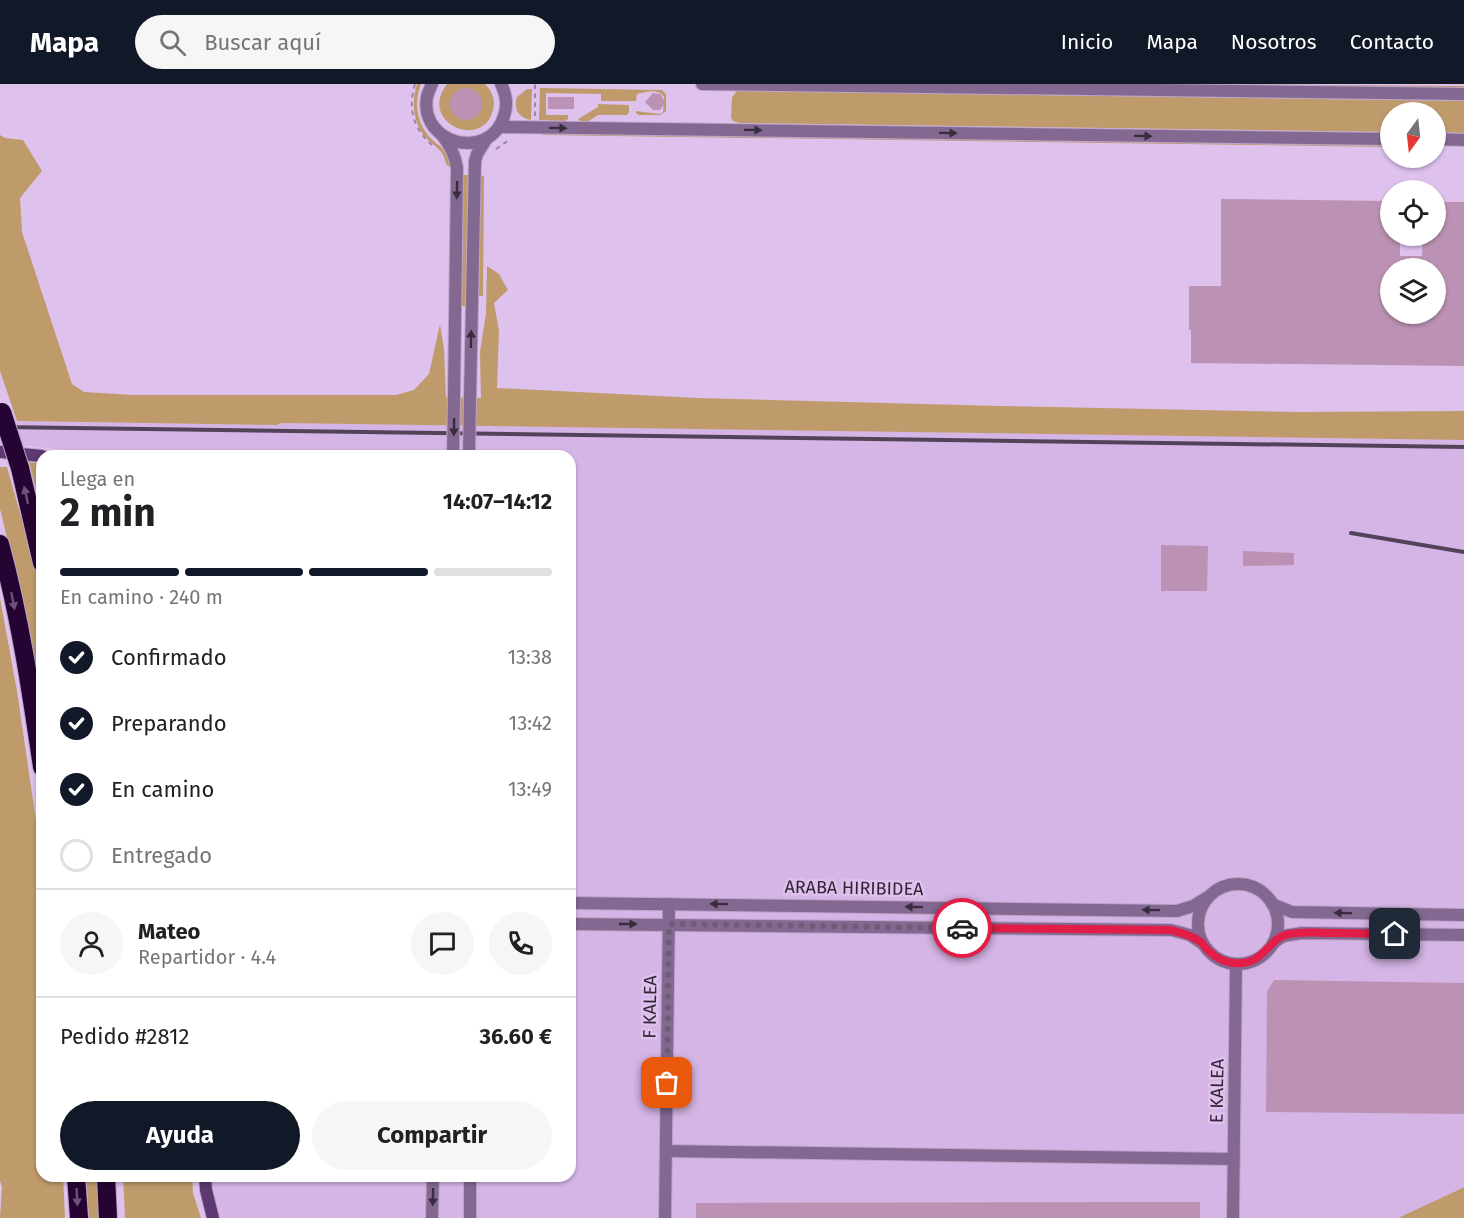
<!DOCTYPE html>
<html lang="es">
<meta charset="utf-8">
<style>
:root{--surface:#fff;--page:#f6f6f6;--text:#202124;--muted:#757577;--line:#e0e0e0;--accent:#111827}
body{margin:0;font-family:"Fira Sans",sans-serif;background:var(--page);color:var(--text);height:100vh;display:flex;flex-direction:column;font-size:22px;white-space:nowrap}
*{box-sizing:border-box;margin:0}
p{font-size:20px;color:var(--muted)}
.icon{flex:none;width:33px;height:33px;fill:none;stroke:currentColor;stroke-width:2;stroke-linecap:round;stroke-linejoin:round}
.map{position:relative;flex:1;overflow:hidden}
.details{position:absolute;left:36px;top:366px;width:540px;height:732px;display:flex;flex-direction:column;background:var(--surface);border-radius:18px;box-shadow:0 2px 4px #0004}
.details>*{flex:none}
.needle{width:39px;rotate:195deg}
.buttons{position:absolute;left:1380px;top:18px;display:grid;gap:12px}
.buttons a{display:grid;place-items:center;width:66px;height:66px;border-radius:50%;background:var(--surface);box-shadow:0 2px 4px #0004;font-size:30px}
.pin{position:absolute;display:grid;place-items:center;width:51px;height:51px;color:#fff;margin:-26px;border-radius:12px;box-shadow:0 3px 9px #0006}
.courier{position:absolute;display:grid;place-items:center;width:60px;height:60px;margin:-30px;border:4px solid #e11d48;border-radius:50%;background:#fff;color:#222;box-shadow:0 2px 8px #0007}
.summary em{font-style:normal;font-weight:700}
.summary div{display:flex;flex-direction:column-reverse}
.summary{display:flex;align-items:center;justify-content:space-between;height:102px;padding:0 24px}
h1{font-size:39px;font-weight:700;line-height:45px}
.bar{display:grid;grid-template-columns:repeat(4,1fr);gap:9px 6px;align-content:center;height:72px;padding:0 24px}
.bar i{height:8px;border-radius:4px;background:var(--line)}
.bar .active{background:var(--accent)}
.bar p{grid-column:span 4}
.line{display:flex;align-items:center;gap:15px;padding:0 24px;border-top:2px solid var(--line)}
.line div{flex:1}
.round{display:grid;place-items:center;flex:none;width:63px;height:63px;border-radius:32px;background:var(--page)}
ol{padding:0 24px;list-style:none}
li{display:flex;align-items:center;gap:18px;height:66px}
li p{margin-inline-start:auto}
li .icon{padding:6px;border-radius:50%;background:var(--accent);color:#fff;stroke-width:4}
li:last-child{color:var(--muted)}
li i{width:33px;height:33px;border:3px solid var(--line);border-radius:50%}
.button{display:flex;gap:12px;margin-top:auto;padding:12px 24px}
.button a{flex:1;height:69px;border-radius:36px;background:var(--accent);color:#fff;font-size:24px;font-weight:700;line-height:69px;text-align:center}
.button a+a{background:var(--page);color:var(--text)}
header{display:flex;align-items:center;gap:36px;box-sizing:border-box;height:84px;padding:0 30px;background:var(--accent);color:#fff}
header strong{font-size:28px}
nav{display:flex;gap:33px;margin-inline-start:auto;font-size:21px}
.search{width:420px;height:54px;background:var(--page);display:flex;align-items:center;gap:15px;box-sizing:border-box;padding:0 21px;border-radius:33px;color:var(--muted);font-size:22px}
.map>svg:first-child{display:block}
.built{fill:#d5b5e5}
.green{fill:#bf9b6c}
.building{fill:#bb92b3;fill-rule:evenodd}
.lines{fill:none;stroke-linecap:round;stroke-linejoin:round}
.street-casing{stroke:#bba3c8;stroke-width:14}
.secondary-casing{stroke:#bba3c8;stroke-width:14}
.highway-casing{stroke:#bba3c8;stroke-width:20}
.path{stroke:#9a85a5;stroke-width:2;stroke-dasharray:4.5 4.5;stroke-linecap:butt}
.street{stroke:#836991;stroke-width:12}
.secondary{stroke:#5e3871;stroke-width:12}
.highway{stroke:#250433;stroke-width:18}
.rail{stroke:#514459;stroke-width:4}
.street-bridge-casing{stroke:#bba3c8;stroke-width:14;stroke-linecap:butt}
.highway-bridge-casing{stroke:#bba3c8;stroke-width:20;stroke-linecap:butt}
.street-bridge{stroke:#836991;stroke-width:12}
.highway-bridge{stroke:#250433;stroke-width:18}
.oneway{fill:#382d3f}
.oneway2{fill:#6f507d}
.done{stroke:#6d5d76;stroke-width:6;stroke-dasharray:0 10.8}
.route{stroke:#e11d48;stroke-width:8}
.labels{text-anchor:middle;stroke-width:5;stroke-linejoin:round;paint-order:stroke}
.street-label{font-size:18px;fill:#302636;stroke:#dec2ed}
</style>
<header>
<strong>Mapa</strong>
<div class="search"><svg class="icon" aria-label="search" viewBox="0 0 24 24"><circle cx="10" cy="10" r="6"/><path d="M15 15l6 6"/></svg>Buscar aquí</div>
<nav><a>Inicio</a><a>Mapa</a><a>Nosotros</a><a>Contacto</a></nav>
</header>
<div class="map">
<svg width="1464" height="1134" viewBox="0 0 1464 1134">
<rect width="100%" height="100%" fill="#dec2ed"/>
<path class="built" d="M0 337 277 341 282 339 518 342 1464 356V1103L1398 1134H220L217 1128 211 1092H570V372H81L64 366 31 362H0Z"/>
<g class="green">
<path d="M417 0H421C414 17 416 35 427 50 438 64 448 62 451 84L446 80C444 66 436 64 427 55 413 40 411 18 417 0Z"/>
<path d="M447 0H485C492 7 496 16 493 26 483 67 417 39 447 0Z"/>
<path d="M1186 0 1464 2V4Z"/>
<path d="M540 4 662 6 666 10V27L660 31H639L636 29V27L660 30 663 28 664 13C658 4 647 8 637 10L636 17H601V10L546 9V31H568V35L565 37 539 36Z"/>
<path d="M527 5H532L531 36C519 34 513 25 517 13Z"/>
<path d="M737 7 1464 17V49L1436 48V28H1390V48L739 39 733 37 731 34 732 13Z"/>
<path d="M598 20 629 21V28L627 31H598L589 37H580L578 35 598 23Z"/>
<path d="M542 50 1390 62V63L542 51Z"/>
<path d="M0 51 5 54 23 56 42 87 20 114 22 148 72 300 84 308 134 311H396L414 306 429 290 440 240 444 265 446 313 481 314 480 268 486 229 487 182 499 190 508 206 494 219 499 247 497 304 698 314 1000 322 1298 328 1464 327V356L282 339 277 341 17 337 0 287Z"/>
<path d="M463 91H468L466 222H461Z"/>
<path d="M480 92H484L483 212H479Z"/>
<path d="M29 378 42 380V428Z"/>
<path d="M0 383H7L38 493 42 515V622L36 583 22 514 0 425Z"/>
<path d="M0 514 17 607 36 737 42 804V1092H63L65 1134H0L2 1103 0 1097Z"/>
<path d="M86 1092H97L99 1134H89Z"/>
<path d="M123 1092H192L193 1109 201 1134H125Z"/>
<path d="M1464 1103V1134H1398L1456 1107Z"/>
</g>
<g class="building">
<circle cx="466" cy="20" r="16"/>
<path d="M653 9 660 10 664 16V20L660 26H653L645 18Z"/>
<rect x="548" y="13" width="26" height="12"/>
<path d="M1221 115 1390 117V152H1400V172H1422L1423 152H1436V118H1464V282L1191 279V246H1189V202H1221ZM1390 184H1436V230H1390Z"/>
<path d="M1161 461 1208 462 1207 507H1161Z"/>
<path d="M1243 467 1294 469V481L1243 482Z"/>
<path d="M1274 896 1464 899V1030L1266 1028 1267 907Z"/>
<path d="M1200 1118V1134H696V1119Z"/>
</g>
<g class="lines">
<defs>
<g id="street">
<path d="M432 0C430 4 428 9 427 13 419 61 490 78 504 32 508 21 506 10 501 0"/>
<path d="M702 0 1464 10"/>
<path d="M499 43 1390 55"/>
<path d="M442 51C450 62 455 70 457 84L454 313"/>
<path d="M1436 55 1464 56"/>
<path d="M470 314 475 77 477 70 487 54"/>
<circle cx="1238" cy="840" r="40"/>
<path d="M570 819 1177 827 1193 822 1206 814"/>
<path d="M1272 820 1292 828 1464 831"/>
<path d="M570 840 1171 846 1190 851 1203 860"/>
<path d="M1273 859 1283 852 1302 849 1464 851"/>
<path d="M666 1067 1234 1075"/>
<path d="M432 1134 433 1092"/>
<path d="M470 1134V1092"/>
<path d="M665 1134 669 820"/>
<path d="M1233 1134 1236 880"/>
</g>
<g id="secondary">
<path d="M0 368 42 372"/>
<path d="M205 1092 206 1106 213 1134"/>
</g>
<g id="highway">
<path d="M20 384 42 479"/>
<path d="M0 460C20 533 31 608 42 683"/>
<path d="M76 1092 79 1134"/>
<path d="M106 1092 108 1134"/>
</g>
</defs>
<use href="#street" class="street-casing"/>
<use href="#secondary" class="secondary-casing"/>
<use href="#highway" class="highway-casing"/>
<g class="path">
<path d="M415 0C407 28 414 45 435 64"/>
<path d="M535 32V0"/>
<path d="M496 65 509 56"/>
</g>
<use href="#street" class="street"/>
<use href="#secondary" class="secondary"/>
<use href="#highway" class="highway"/>
<g class="rail">
<path d="M0 343 1464 363"/>
<path d="M1351 449 1464 468"/>
</g>
<defs>
<g id="street-bridge">
<path d="M453 372 454 313"/>
<path d="M469 372 470 314"/>
</g>
<path id="highway-bridge" d="M2 328 20 384"/>
</defs>
<use href="#street-bridge" class="street-bridge-casing"/>
<use href="#highway-bridge" class="highway-bridge-casing"/>
<use href="#street-bridge" class="street-bridge"/>
<use href="#highway-bridge" class="highway-bridge"/>
</g>
<defs><path id="oneway-solid" d="M-6-.8H1V-3.2L6.5 0L1 3.2V.8H-6Z" transform="scale(1.5)"/></defs>
<g class="oneway">
<use href="#oneway-solid" transform="translate(558 44) rotate(1)"/>
<use href="#oneway-solid" transform="translate(753 46) rotate(1)"/>
<use href="#oneway-solid" transform="translate(948 49) rotate(1)"/>
<use href="#oneway-solid" transform="translate(1143 52) rotate(1)"/>
<use href="#oneway-solid" transform="translate(457 106) rotate(91)"/>
<use href="#oneway-solid" transform="translate(471 255) rotate(-89)"/>
<use href="#oneway-solid" transform="translate(454 343) rotate(91)"/>
<use href="#oneway-solid" transform="translate(719 820) rotate(-179)"/>
<use href="#oneway-solid" transform="translate(914 823) rotate(-179)"/>
<use href="#oneway-solid" transform="translate(1151 826) rotate(-179)"/>
<use href="#oneway-solid" transform="translate(1343 829) rotate(-179)"/>
<use href="#oneway-solid" transform="translate(628 840)"/>
<use href="#oneway-solid" transform="translate(433 1113) rotate(91)"/>
</g>
<g class="oneway2">
<use href="#oneway-solid" transform="translate(26 411) rotate(-103)"/>
<use href="#oneway-solid" transform="translate(13 517) rotate(79)"/>
<use href="#oneway-solid" transform="translate(77 1113) rotate(87)"/>
</g>
<g class="lines">
<path class="done" d="M667 999 669 840 962 844"/>
<path class="route" d="M962 844 1171 846C1182 849 1191 851 1201 858 1204 861 1206 865 1210 868 1216 874 1226 879 1234 879 1265 882 1267 854 1289 850 1304 847 1320 849 1335 849 1355 849 1375 850 1395 850"/>
</g>
<g class="labels">
<g class="street-label">
<text transform="translate(854 804) rotate(1)" y="6">ARABA HIRIBIDEA</text>
<text transform="translate(650 923) rotate(-89)" y="6">F KALEA</text>
<text transform="translate(1217 1007) rotate(-89)" y="6">E KALEA</text>
</g>
</g>
</svg>
<div class="buttons">
<a><svg class="needle" viewBox="-14 -14 28 28"><path d="M0-13l5 13h-10z" fill="#e53935"/><path d="M0 13l5-13h-10z" fill="#757577"/></svg></a>
<a><svg class="icon" aria-label="locate" viewBox="0 0 24 24"><circle cx="12" cy="12" r="6"/><path d="M12 2v4M12 18v4M2 12h4M18 12h4"/></svg></a>
<a><svg class="icon" aria-label="layers" viewBox="0 0 24 24"><path d="M12 4l9 5-9 5-9-5zM3 14l9 5 9-5"/></svg></a>
</div>
<div class="pin" style="left:667px;top:999px;background:#ea580c"><svg class="icon" aria-label="bag" viewBox="0 0 24 24"><path d="M5 8h14l-1 12H6zM9 8a3 3 0 0 1 6 0"/></svg></div>
<div class="pin" style="left:1395px;top:850px;background:#1f2937"><svg class="icon" aria-label="home" viewBox="0 0 24 24"><path d="M3 11l9-7 9 7M6 9v11h12V9"/></svg></div>
<div class="courier" style="left:962px;top:844px"><svg class="icon" aria-label="car" viewBox="0 0 24 24"><path d="M5 17H2v-5l4-1 3-4h7l3 4 3 1v5h-3M9 17h6M6 11h13"/><circle cx="7" cy="17" r="2"/><circle cx="17" cy="17" r="2"/></svg></div>
<section class="details">
<div class="summary"><div><h1>2 min</h1><p>Llega en</p></div><em>14:07–14:12</em></div>
<div class="bar"><i class="active"></i><i class="active"></i><i class="active"></i><i></i><p>En camino · 240 m</p></div>
<ol>
<li><svg class="icon" aria-label="check" viewBox="0 0 24 24"><path d="M5 12l5 5 9-10"/></svg>Confirmado<p>13:38</p></li>
<li><svg class="icon" aria-label="check" viewBox="0 0 24 24"><path d="M5 12l5 5 9-10"/></svg>Preparando<p>13:42</p></li>
<li><svg class="icon" aria-label="check" viewBox="0 0 24 24"><path d="M5 12l5 5 9-10"/></svg>En camino<p>13:49</p></li>
<li><i></i>Entregado</li>
</ol>
<div class="line" style="height:108px"><a class="round"><svg class="icon" aria-label="person" viewBox="0 0 24 24"><circle cx="12" cy="8" r="4"/><path d="M4 21q1-7 8-7t8 7"/></svg></a><div><b>Mateo</b><p>Repartidor · 4.4</p></div><a class="round"><svg class="icon" aria-label="chat" viewBox="0 0 24 24"><path d="M4 5h16v11H9l-5 4z"/></svg></a><a class="round"><svg class="icon" aria-label="phone" viewBox="0 0 24 24"><path d="M5 4h4l2 5-3 2q2 4 5 5l2-3 5 2v4C11 20 4 13 5 4z"/></svg></a></div>
<div class="line" style="height:78px"><div>Pedido #2812</div><b>36.60 €</b></div>
<div class="button"><a>Ayuda</a><a>Compartir</a></div>
</section>
</div>
